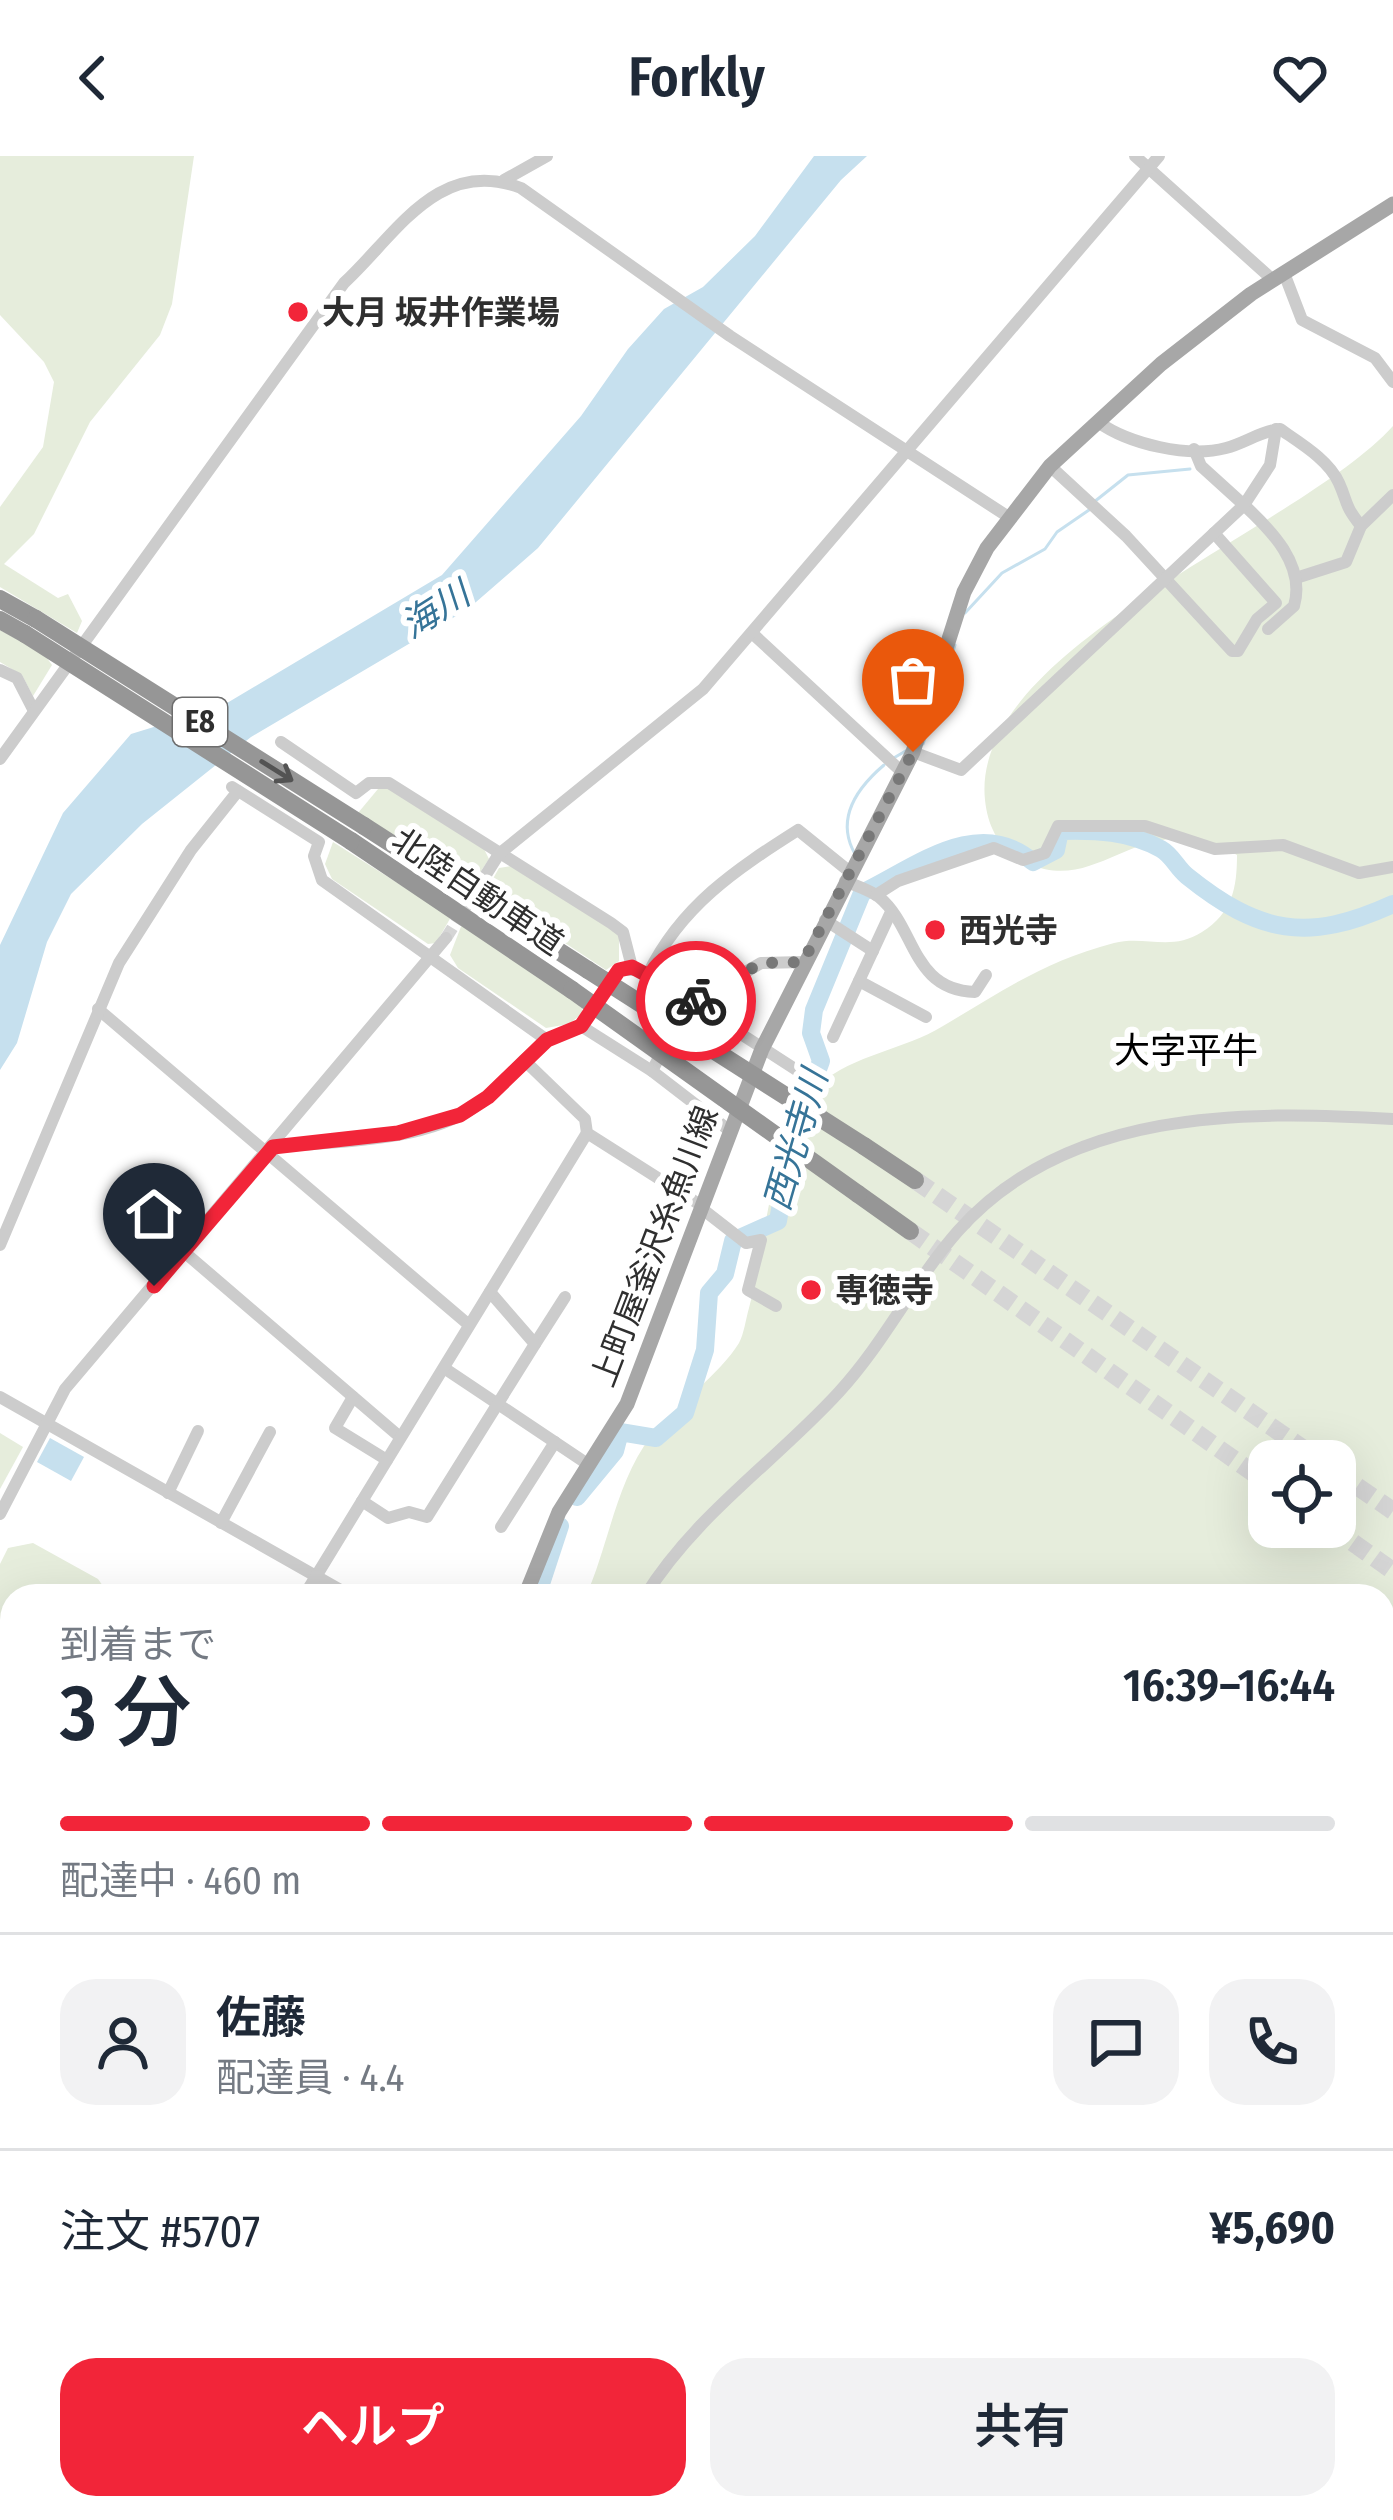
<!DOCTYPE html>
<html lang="ja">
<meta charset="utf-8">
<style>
:root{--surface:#fff;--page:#f2f2f3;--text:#1f2937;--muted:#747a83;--line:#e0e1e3;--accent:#f22539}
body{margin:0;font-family:"Fira Sans Condensed","Noto Sans JP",sans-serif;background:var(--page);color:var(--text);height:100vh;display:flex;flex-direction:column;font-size:45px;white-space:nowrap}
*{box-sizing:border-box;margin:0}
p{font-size:39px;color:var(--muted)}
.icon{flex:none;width:66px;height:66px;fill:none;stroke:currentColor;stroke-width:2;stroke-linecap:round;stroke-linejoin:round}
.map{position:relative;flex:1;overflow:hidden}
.sheet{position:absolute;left:0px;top:1428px;width:1395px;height:936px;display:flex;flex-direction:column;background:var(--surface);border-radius:36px 36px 0 0;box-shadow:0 12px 48px #0002}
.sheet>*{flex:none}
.fabs{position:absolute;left:1248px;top:1284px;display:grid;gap:24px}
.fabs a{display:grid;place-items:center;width:108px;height:108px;border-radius:24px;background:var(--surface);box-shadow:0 12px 48px #0002;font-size:60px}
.pin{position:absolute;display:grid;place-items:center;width:102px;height:102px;color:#fff;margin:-123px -51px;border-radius:50% 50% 50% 0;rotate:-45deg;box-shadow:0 0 12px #0007}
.pin .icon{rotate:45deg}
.courier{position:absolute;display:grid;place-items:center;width:120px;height:120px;margin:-60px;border:9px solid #f22539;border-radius:50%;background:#fff;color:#222;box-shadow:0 3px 15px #0007}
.headline em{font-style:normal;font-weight:600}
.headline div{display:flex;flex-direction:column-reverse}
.headline{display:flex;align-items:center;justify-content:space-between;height:204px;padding:0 60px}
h1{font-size:78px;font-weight:600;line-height:90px}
.bar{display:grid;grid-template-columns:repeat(4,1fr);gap:18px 12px;align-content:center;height:144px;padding:0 60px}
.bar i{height:15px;border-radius:9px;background:var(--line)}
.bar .current{background:var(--accent)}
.bar p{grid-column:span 4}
.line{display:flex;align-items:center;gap:30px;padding:0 60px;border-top:3px solid var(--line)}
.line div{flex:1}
.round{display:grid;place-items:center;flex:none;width:126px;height:126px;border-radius:36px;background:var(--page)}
.primary-button{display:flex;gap:24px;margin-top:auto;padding:24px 60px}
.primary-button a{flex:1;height:138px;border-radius:36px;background:var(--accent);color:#fff;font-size:48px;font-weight:600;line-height:138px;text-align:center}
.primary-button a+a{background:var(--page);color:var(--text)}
header{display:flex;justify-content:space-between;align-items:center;height:156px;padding:0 60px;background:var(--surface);font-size:54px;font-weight:600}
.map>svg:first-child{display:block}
.green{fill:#e6eddc;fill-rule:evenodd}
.water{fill:#c6e0ee}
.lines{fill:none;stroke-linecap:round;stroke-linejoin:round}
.stream{stroke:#c6e0ee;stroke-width:3}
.river{stroke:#c6e0ee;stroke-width:18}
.minor-tunnel{stroke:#d5d5d5;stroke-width:12;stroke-dasharray:12 6;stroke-linecap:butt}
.highway-tunnel{stroke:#d5d5d5;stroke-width:18;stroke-dasharray:18 9;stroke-linecap:butt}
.minor{stroke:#ccc;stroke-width:12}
.major{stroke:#a7a7a7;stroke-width:15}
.highway{stroke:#969696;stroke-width:18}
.highway-bridge{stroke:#969696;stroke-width:18}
.oneway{stroke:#535353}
.done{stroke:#787878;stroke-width:12;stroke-dasharray:0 21.6}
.route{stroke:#f22539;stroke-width:15}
.poi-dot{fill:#f22539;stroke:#fff;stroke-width:4.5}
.labels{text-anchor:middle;stroke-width:12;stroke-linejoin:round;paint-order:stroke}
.shield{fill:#fff;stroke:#6d6d6d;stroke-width:3}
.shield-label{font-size:30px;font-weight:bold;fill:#2f2f2f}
.poi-label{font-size:33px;font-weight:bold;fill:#2f2f2f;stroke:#fff;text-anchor:start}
.street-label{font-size:33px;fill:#2f2f2f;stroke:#fff}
.water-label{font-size:36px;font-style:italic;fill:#367498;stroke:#fff}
.neighbourhood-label{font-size:36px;fill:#000;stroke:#fff}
</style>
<header><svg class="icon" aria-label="back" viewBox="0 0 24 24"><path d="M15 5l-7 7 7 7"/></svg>Forkly<svg class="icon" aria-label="heart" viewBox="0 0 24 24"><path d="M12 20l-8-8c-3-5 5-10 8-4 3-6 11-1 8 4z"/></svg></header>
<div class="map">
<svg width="1393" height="2364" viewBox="0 0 1393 2364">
<rect width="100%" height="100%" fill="#fff"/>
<g class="green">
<path d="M0 0H194L172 148 160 179 90 266 34 378 4 408 58 442 68 438 82 465 77 477 0 431V351L43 291 54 226 44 206 0 159Z"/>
<path d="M1393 270V1833L1383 1824V1440H586C609 1388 616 1326 651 1280 675 1250 720 1218 739 1187 744 1178 746 1162 749 1152 766 1089 771 971 819 929 854 898 904 894 943 870 1002 835 1045 805 1114 787 1145 779 1171 796 1202 776 1232 757 1237 733 1237 699 1141 646 1103 740 1029 708 1001 696 988 673 985 644 969 491 1299 374 1393 270ZM1269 1305H1335V1371H1269Z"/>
<path d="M0 474 44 498 52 509 33 540 22 519 0 506Z"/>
<path d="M388 632 484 693 489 703 473 727 358 657 378 633Z"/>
<path d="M333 686 451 761 436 787 428 788 332 723 325 708Z"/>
<path d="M511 710 619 778V805L606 814 486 735 499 712Z"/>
<path d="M462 768 582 851 583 857 569 868 546 872 458 812 450 799Z"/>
<path d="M0 1277 23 1291 0 1333Z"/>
<path d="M33 1387 98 1423 110 1440H12V1608L0 1602V1408L8 1392Z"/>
<path d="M1393 2167V2364H1321L1325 2352H1383V2193Z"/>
</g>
<g class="water">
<path d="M814 0H867L841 24 538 392 468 453 251 581 142 668 71 738 47 786 17 887 0 914V789L63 657 131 578 222 550 442 419 581 260 628 193 664 153 703 131 755 80Z"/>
<path d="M50 1282 84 1301 71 1325 37 1306Z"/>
</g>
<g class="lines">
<g class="stream">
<path d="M1094 346 1128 319 1190 313"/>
<path d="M965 457 1002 417 1045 393 1057 376 1089 354"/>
<path d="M923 588 955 489"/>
<path d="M892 603 909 593"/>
<path d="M855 698C835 663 857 632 884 609"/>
<path d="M0 2133 12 2138"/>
</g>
<g class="river">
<path d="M577 1341 615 1295 620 1276 656 1282 685 1257 705 1194 709 1137 725 1118 733 1085 778 1065 792 983 821 905 811 877 814 854 862 737C916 711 978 659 1033 706L1056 694 1060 675C1096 674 1129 675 1161 693 1172 699 1177 712 1187 720 1259 778 1308 787 1393 748"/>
<path d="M537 1440 560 1370"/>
</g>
<path class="minor-tunnel" d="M446 782 487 717"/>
<g class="highway-tunnel">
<path d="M915 1024 1321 1305"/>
<path d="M910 1075 1269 1328"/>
<path d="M1335 1315 1393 1355"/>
<path d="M1331 1371 1393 1415"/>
</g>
<g class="minor">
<path d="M1135 0 1273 124"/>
<path d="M504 24 547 0"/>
<path d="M1284 117 1302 164 1375 202 1393 226"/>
<path d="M1098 266C1129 288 1188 302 1226 292 1245 287 1261 275 1280 273 1300 287 1329 304 1339 327 1348 347 1344 349 1361 370"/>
<path d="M1050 310 1126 380 1232 495H1238L1257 463 1276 447 1214 377"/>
<path d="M1296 422 1346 406 1361 370 1393 339"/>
<path d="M1268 473 1294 450C1306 409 1271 374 1244 349L1270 309 1276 273"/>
<path d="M753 478 901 615"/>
<path d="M0 514 17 522 34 555"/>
<path d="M281 586 356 637 369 627H389L611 767 623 776 632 811"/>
<path d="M913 596 961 614 1244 349 1201 310 1194 293"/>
<path d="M0 603 344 127C396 79 438 0 521 32L730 180 1007 360"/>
<path d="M232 631 319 686 314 700 322 724 547 884"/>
<path d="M487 717 499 698 703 533 1159 0"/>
<path d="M845 725C856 730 870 734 879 741 916 771 911 834 975 836L986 819"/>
<path d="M876 739 898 725 994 692 1023 704 1045 697 1058 670H1145L1215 693 1283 689 1359 717 1393 711"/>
<path d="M825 764 873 795"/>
<path d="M859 825 926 861"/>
<path d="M688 845 652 915 581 870 547 884 524 904 585 963 587 977 702 1050"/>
<path d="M692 847 761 807 803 806"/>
<path d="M98 853 469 1169"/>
<path d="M581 870 619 814H639"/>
<path d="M833 881 890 758"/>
<path d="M652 915 730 975"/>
<path d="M812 924 648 818C681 750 735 714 798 674L850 716"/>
<path d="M274 991C337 985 422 987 476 950 494 937 509 919 524 904"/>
<path d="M701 1052 746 1087 761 1084 748 1134 776 1150"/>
<path d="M0 1089 119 807 191 694 238 635"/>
<path d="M183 1095 400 1281"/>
<path d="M535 1188 565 1141"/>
<path d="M444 1212 589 1309"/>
<path d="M0 1241 351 1440"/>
<path d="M353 1241 335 1272 387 1304"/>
<path d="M168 1337 198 1275"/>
<path d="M362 1345 388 1362 409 1356 427 1361 535 1188 490 1136"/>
<path d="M0 1358 65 1233 446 782"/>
<path d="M221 1367 270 1276"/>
<path d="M501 1371 555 1286"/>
<path d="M304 1440 587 977"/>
<path d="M645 1440C696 1358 775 1306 839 1236 885 1186 914 1125 958 1075 1066 953 1244 954 1393 963"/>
<path d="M0 1614 12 1620"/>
<path d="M0 1702 12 1695"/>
<path d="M0 1859 12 1847"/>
<path d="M1383 1859 1393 1869"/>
<path d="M0 1876 12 1886"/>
<path d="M1383 1961 1393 1942"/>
<path d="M1383 1971 1393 1976"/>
<path d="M0 1995 12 1974"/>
<path d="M0 2055 12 2032"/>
<path d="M1383 2077 1393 2052"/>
<path d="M0 2086 12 2092"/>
<path d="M0 2178 12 2157"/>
<path d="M4 2255 12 2242"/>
<path d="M332 2352 358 2364"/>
<path d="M685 2352 703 2364"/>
<path d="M1025 2352 1045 2364"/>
<path d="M1117 2352 1138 2364"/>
<path d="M1216 2352 1237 2364"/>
<path d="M531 2364 538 2352"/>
<path d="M817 2364 825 2352"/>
<path d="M1289 2364 1292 2352"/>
</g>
<g class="major">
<path d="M525 1440 559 1356 627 1248 762 893 913 596 964 436 987 392 1050 310 1161 208 1251 138 1393 48"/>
<path d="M131 2364 137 2352"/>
</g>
<g class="highway">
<path d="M0 443 36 463"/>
<path d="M0 464 25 478"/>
<path d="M364 670 588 814"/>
<path d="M351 685 572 834"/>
<path d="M864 990 915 1024"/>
<path d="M858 1038 910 1075"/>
</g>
<g class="highway-bridge">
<path d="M36 463 364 670"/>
<path d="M25 478 351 685"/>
<path d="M588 814 864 990"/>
<path d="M572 834 858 1038"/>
</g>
</g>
<defs><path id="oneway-shaft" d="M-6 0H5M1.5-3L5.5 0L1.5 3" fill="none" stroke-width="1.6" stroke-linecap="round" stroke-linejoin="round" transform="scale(3)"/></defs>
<use class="oneway" href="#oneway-shaft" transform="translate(277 615) rotate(32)"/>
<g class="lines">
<path class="done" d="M696 845 761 807 803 806 913 596"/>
<path class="route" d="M154 1130 273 991 398 977 460 959 488 941 547 884 581 870 619 814 632 811 696 845"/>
</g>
<g class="poi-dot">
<circle cx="298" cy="156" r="12"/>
<circle cx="935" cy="774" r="12"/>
<circle cx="811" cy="1134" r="12"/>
</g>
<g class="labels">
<rect class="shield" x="173" y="542" width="54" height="48" rx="9"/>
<g class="shield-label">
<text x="200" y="576">E8</text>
</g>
<g class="poi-label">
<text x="322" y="168">大月 坂井作業場</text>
<text x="959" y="786">西光寺</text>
<text x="835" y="1146">専徳寺</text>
</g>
<g class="street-label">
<text transform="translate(478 735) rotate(34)" y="12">北陸自動車道</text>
<text transform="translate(654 1090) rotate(-69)" y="12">上町屋釜沢糸魚川線</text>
</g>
<g class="water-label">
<text transform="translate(435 453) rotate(-32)" y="13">海川</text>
<text transform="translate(795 984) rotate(-74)" y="13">西光寺川</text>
</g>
<g class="neighbourhood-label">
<text x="1186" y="907">大字平牛</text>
</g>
</g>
</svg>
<div class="fabs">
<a><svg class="icon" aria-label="locate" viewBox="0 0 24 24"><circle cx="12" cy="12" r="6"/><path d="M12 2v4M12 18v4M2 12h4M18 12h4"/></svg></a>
</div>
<div class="pin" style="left:913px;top:596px;background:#ea580c"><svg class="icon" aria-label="bag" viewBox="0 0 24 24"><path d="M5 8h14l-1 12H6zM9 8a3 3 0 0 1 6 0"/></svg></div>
<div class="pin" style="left:154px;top:1130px;background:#1f2937"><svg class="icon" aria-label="home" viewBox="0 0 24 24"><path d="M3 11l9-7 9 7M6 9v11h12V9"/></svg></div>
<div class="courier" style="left:696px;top:845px"><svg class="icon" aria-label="bike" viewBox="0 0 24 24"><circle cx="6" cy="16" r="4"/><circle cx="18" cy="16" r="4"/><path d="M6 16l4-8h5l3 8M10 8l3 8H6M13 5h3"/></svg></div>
<section class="sheet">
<div class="headline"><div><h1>3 分</h1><p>到着まで</p></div><em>16:39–16:44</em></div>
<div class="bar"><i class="current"></i><i class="current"></i><i class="current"></i><i></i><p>配達中 · 460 m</p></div>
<div class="line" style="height:216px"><a class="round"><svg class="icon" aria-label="person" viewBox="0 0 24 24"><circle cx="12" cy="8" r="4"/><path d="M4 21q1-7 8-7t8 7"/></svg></a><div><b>佐藤</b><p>配達員 · 4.4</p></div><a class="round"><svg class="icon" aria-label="chat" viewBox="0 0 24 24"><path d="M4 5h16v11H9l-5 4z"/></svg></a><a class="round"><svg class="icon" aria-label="phone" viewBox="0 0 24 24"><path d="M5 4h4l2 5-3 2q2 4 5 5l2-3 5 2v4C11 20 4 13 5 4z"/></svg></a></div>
<div class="line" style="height:156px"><div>注文 #5707</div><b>¥5,690</b></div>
<div class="primary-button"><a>ヘルプ</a><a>共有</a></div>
</section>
</div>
